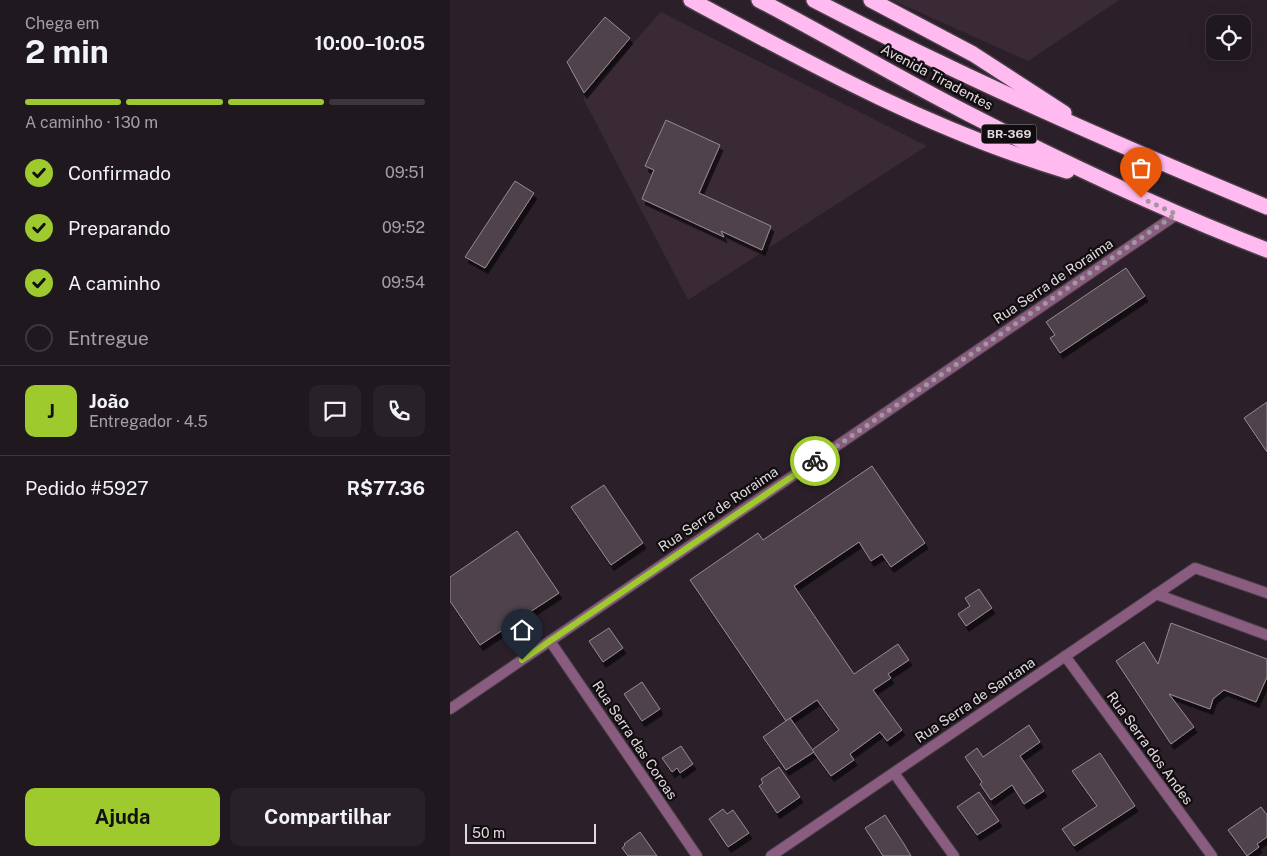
<!DOCTYPE html>
<html lang="pt">
<meta charset="utf-8">
<style>
:root{--surface:#20181f;--page:#282128;--text:#f1f3f6;--muted:#a2a0a4;--line:#3d373d;--accent:#9eca2e}
body{margin:0;font-family:"Public Sans",sans-serif;background:var(--page);color:var(--text);height:100vh;display:flex;flex-direction:column;font-size:19px;white-space:nowrap}
*{box-sizing:border-box;margin:0}
p{font-size:16px;color:var(--muted)}
.icon{flex:none;width:28px;height:28px;fill:none;stroke:currentColor;stroke-width:2;stroke-linecap:round;stroke-linejoin:round}
.map{position:relative;flex:1;overflow:hidden}
.panel{display:flex;flex-direction:column;background:var(--surface);width:450px}
.panel>*{flex:none}
.controls{position:absolute;left:756px;top:15px;display:grid;gap:10px}
.controls a{display:grid;place-items:center;width:45px;height:45px;border-radius:10px;background:var(--surface);box-shadow:0 5px 20px #0002,0 0 0 1px var(--line);font-size:25px}
.scale{position:absolute;left:15px;bottom:12px;width:131px;box-sizing:border-box;padding-left:5px;border:2px solid #e0d9de;border-top:0;font-size:14px;line-height:18px;white-space:nowrap;color:#e0d9de;-webkit-text-stroke:4px #110c0f;paint-order:stroke}
.pin{position:absolute;display:grid;place-items:center;width:42px;height:42px;color:#fff;margin:-51px -21px;border-radius:50% 50% 50% 0;rotate:-45deg;box-shadow:0 0 5px #0007}
.pin .icon{rotate:45deg}
.courier{position:absolute;display:grid;place-items:center;width:50px;height:50px;margin:-25px;border:4px solid #9eca2e;border-radius:50%;background:#fff;color:#222;box-shadow:0 1px 6px #0007}
.overview em{font-style:normal;font-weight:700}
.overview div{display:flex;flex-direction:column-reverse}
.overview{display:flex;align-items:center;justify-content:space-between;height:85px;padding:0 25px}
h1{font-size:32px;font-weight:700;line-height:38px}
.bar{display:grid;grid-template-columns:repeat(4,1fr);gap:8px 5px;align-content:center;height:60px;padding:0 25px}
.bar i{height:6px;border-radius:4px;background:var(--line)}
.bar .on{background:var(--accent)}
.bar p{grid-column:span 4}
.line{display:flex;align-items:center;gap:12px;padding:0 25px;border-top:1px solid var(--line)}
.line div{flex:1}
.round{display:grid;place-items:center;flex:none;width:52px;height:52px;border-radius:10px;background:var(--page)}
ol{padding:0 25px;list-style:none}
li{display:flex;align-items:center;gap:15px;height:55px}
li p{margin-inline-start:auto}
li .icon{padding:5px;border-radius:50%;background:var(--accent);color:#111;stroke-width:4}
li:last-child{color:var(--muted)}
li i{width:28px;height:28px;border:2px solid var(--line);border-radius:50%}
.cta{display:flex;gap:10px;margin-top:auto;padding:10px 25px}
.cta a{flex:1;height:58px;border-radius:10px;background:var(--accent);color:#111;font-size:20px;font-weight:700;line-height:58px;text-align:center}
.cta a+a{background:var(--page);color:var(--text)}
main{display:flex;flex:1;min-height:0}
.map>svg:first-child{display:block}
.built{fill:#392a35}
.building{fill:#4f434c;stroke:#978994;filter:url(#shadow)}
.lines{fill:none;stroke-linecap:round;stroke-linejoin:round}
.street-casing{stroke:#483e46;stroke-width:12}
.highway-casing{stroke:#483e46;stroke-width:18}
.street{stroke:#895c80;stroke-width:10}
.highway{stroke:#ffbaf0;stroke-width:15}
.done{stroke:#a1989f;stroke-width:5;stroke-dasharray:0 9}
.route{stroke:#9eca2e;stroke-width:6}
.labels{text-anchor:middle;stroke-width:4.5;stroke-linejoin:round;paint-order:stroke}
.shield{fill:#110c0f;stroke:#a29ca0;stroke-width:1}
.shield-label{font-size:12px;font-weight:bold;fill:#e0d9de}
.street-label{font-size:14px;fill:#e0d9de;stroke:#110c0f}
</style>
<main>
<section class="panel">
<div class="overview"><div><h1>2 min</h1><p>Chega em</p></div><em>10:00–10:05</em></div>
<div class="bar"><i class="on"></i><i class="on"></i><i class="on"></i><i></i><p>A caminho · 130 m</p></div>
<ol>
<li><svg class="icon" aria-label="check" viewBox="0 0 24 24"><path d="M5 12l5 5 9-10"/></svg>Confirmado<p>09:51</p></li>
<li><svg class="icon" aria-label="check" viewBox="0 0 24 24"><path d="M5 12l5 5 9-10"/></svg>Preparando<p>09:52</p></li>
<li><svg class="icon" aria-label="check" viewBox="0 0 24 24"><path d="M5 12l5 5 9-10"/></svg>A caminho<p>09:54</p></li>
<li><i></i>Entregue</li>
</ol>
<div class="line" style="height:90px"><b class="round" style="background:var(--accent);color:#111">J</b><div><b>João</b><p>Entregador · 4.5</p></div><a class="round"><svg class="icon" aria-label="chat" viewBox="0 0 24 24"><path d="M4 5h16v11H9l-5 4z"/></svg></a><a class="round"><svg class="icon" aria-label="phone" viewBox="0 0 24 24"><path d="M5 4h4l2 5-3 2q2 4 5 5l2-3 5 2v4C11 20 4 13 5 4z"/></svg></a></div>
<div class="line" style="height:65px"><div>Pedido #5927</div><b>R$77.36</b></div>
<div class="cta"><a>Ajuda</a><a>Compartilhar</a></div>
</section>
<div class="map">
<svg width="817" height="856" viewBox="0 0 817 856">
<defs>
<filter id="shadow"><feDropShadow dx="3" dy="5.5" stdDeviation="0" flood-color="#0009"/></filter>
</defs>
<rect width="100%" height="100%" fill="#2b2029"/>
<g class="built">
<path d="M442 0H669L578 61Z"/>
<path d="M211 12 477 146 238 300 133 98Z"/>
</g>
<g class="building">
<path d="M155 17 180 38 134 93 117 62Z"/>
<path d="M216 120 270 145 249 193 321 226 312 250 271 231 274 237 192 199 204 170 195 166Z"/>
<path d="M65 181 84 193 35 268 15 257Z"/>
<path d="M676 268 695 296 610 353 600 338 605 335 596 322Z"/>
<path d="M817 402V452L794 418Z"/>
<path d="M422 466 475 543 441 567 432 554 421 561 409 542 344 586 404 674 448 644 459 660 438 674 441 678 423 690 452 730 437 741 430 732 400 754 404 760 381 776 362 750 389 730 367 700 336 721 240 580 308 533 313 540Z"/>
<path d="M154 485 193 543 161 565 121 507Z"/>
<path d="M67 531 109 593 30 645 0 601V577Z"/>
<path d="M529 589 542 608 516 626 508 614 520 606 515 598Z"/>
<path d="M721 623 817 659V677L806 702 774 690 763 699 760 709 719 694 744 727 721 744 666 661 694 642 708 664Z"/>
<path d="M159 628 173 648 153 662 139 641Z"/>
<path d="M192 682 210 709 192 721 174 694Z"/>
<path d="M340 718 364 752 336 770 313 737Z"/>
<path d="M579 725 590 742 570 756 594 791 574 804 562 785 541 800 530 784 532 782 515 757 527 748 533 757Z"/>
<path d="M231 746 243 764 230 773 227 768 222 772 212 758Z"/>
<path d="M650 753 685 806 624 846 612 829 647 806 622 771Z"/>
<path d="M329 767 350 797 327 813 309 786 313 783 311 779Z"/>
<path d="M529 792 549 821 527 835 507 807Z"/>
<path d="M811 807 817 815V837L807 844 809 847 797 856 778 830Z"/>
<path d="M273 809 277 814 283 810 299 833 278 847 259 819Z"/>
<path d="M435 815 454 844 461 856H433L415 828Z"/>
<path d="M190 832 207 856H178L172 848 175 845 174 844Z"/>
</g>
<g class="lines">
<defs>
<g id="street">
<path d="M706 594 817 635"/>
<path d="M100 641 247 856"/>
<path d="M615 656 762 856"/>
<path d="M0 709 726 215"/>
<path d="M444 773 504 856"/>
<path d="M321 856 745 568 817 593"/>
</g>
<g id="highway">
<path d="M241 0C362 65 485 132 617 171"/>
<path d="M309 0C378 36 445 76 515 112 614 163 713 210 817 250"/>
<path d="M364 0C512 77 663 143 817 207"/>
<path d="M421 0 523 54 614 113"/>
</g>
</defs>
<use href="#street" class="street-casing"/>
<use href="#highway" class="highway-casing"/>
<use href="#street" class="street"/>
<use href="#highway" class="highway"/>
</g>
<g class="lines">
<path class="done" d="M365 461 726 214 691 198"/>
<path class="route" d="M72 660 365 461"/>
</g>
<g class="labels">
<rect class="shield" x="531.5" y="124.5" width="55" height="19" rx="4"/>
<g class="shield-label">
<text x="559" y="138">BR-369</text>
</g>
<g class="street-label">
<text transform="translate(487 77) rotate(28)" y="5">Avenida Tiradentes</text>
<text transform="translate(603 281) rotate(-34)" y="5">Rua Serra de Roraima</text>
<text transform="translate(268 509) rotate(-34)" y="5">Rua Serra de Roraima</text>
<text transform="translate(525 700) rotate(-34)" y="5">Rua Serra de Santana</text>
<text transform="translate(185 740) rotate(56)" y="5">Rua Serra das Coroas</text>
<text transform="translate(700 748) rotate(54)" y="5">Rua Serra dos Andes</text>
</g>
</g>
</svg>
<div class="controls">
<a><svg class="icon" aria-label="locate" viewBox="0 0 24 24"><circle cx="12" cy="12" r="6"/><path d="M12 2v4M12 18v4M2 12h4M18 12h4"/></svg></a>
</div>
<div class="scale">50 m</div>
<div class="pin" style="left:691px;top:198px;background:#ea580c"><svg class="icon" aria-label="bag" viewBox="0 0 24 24"><path d="M5 8h14l-1 12H6zM9 8a3 3 0 0 1 6 0"/></svg></div>
<div class="pin" style="left:72px;top:660px;background:#1f2937"><svg class="icon" aria-label="home" viewBox="0 0 24 24"><path d="M3 11l9-7 9 7M6 9v11h12V9"/></svg></div>
<div class="courier" style="left:365px;top:461px"><svg class="icon" aria-label="bike" viewBox="0 0 24 24"><circle cx="6" cy="16" r="4"/><circle cx="18" cy="16" r="4"/><path d="M6 16l4-8h5l3 8M10 8l3 8H6M13 5h3"/></svg></div>
</div>
</main>
